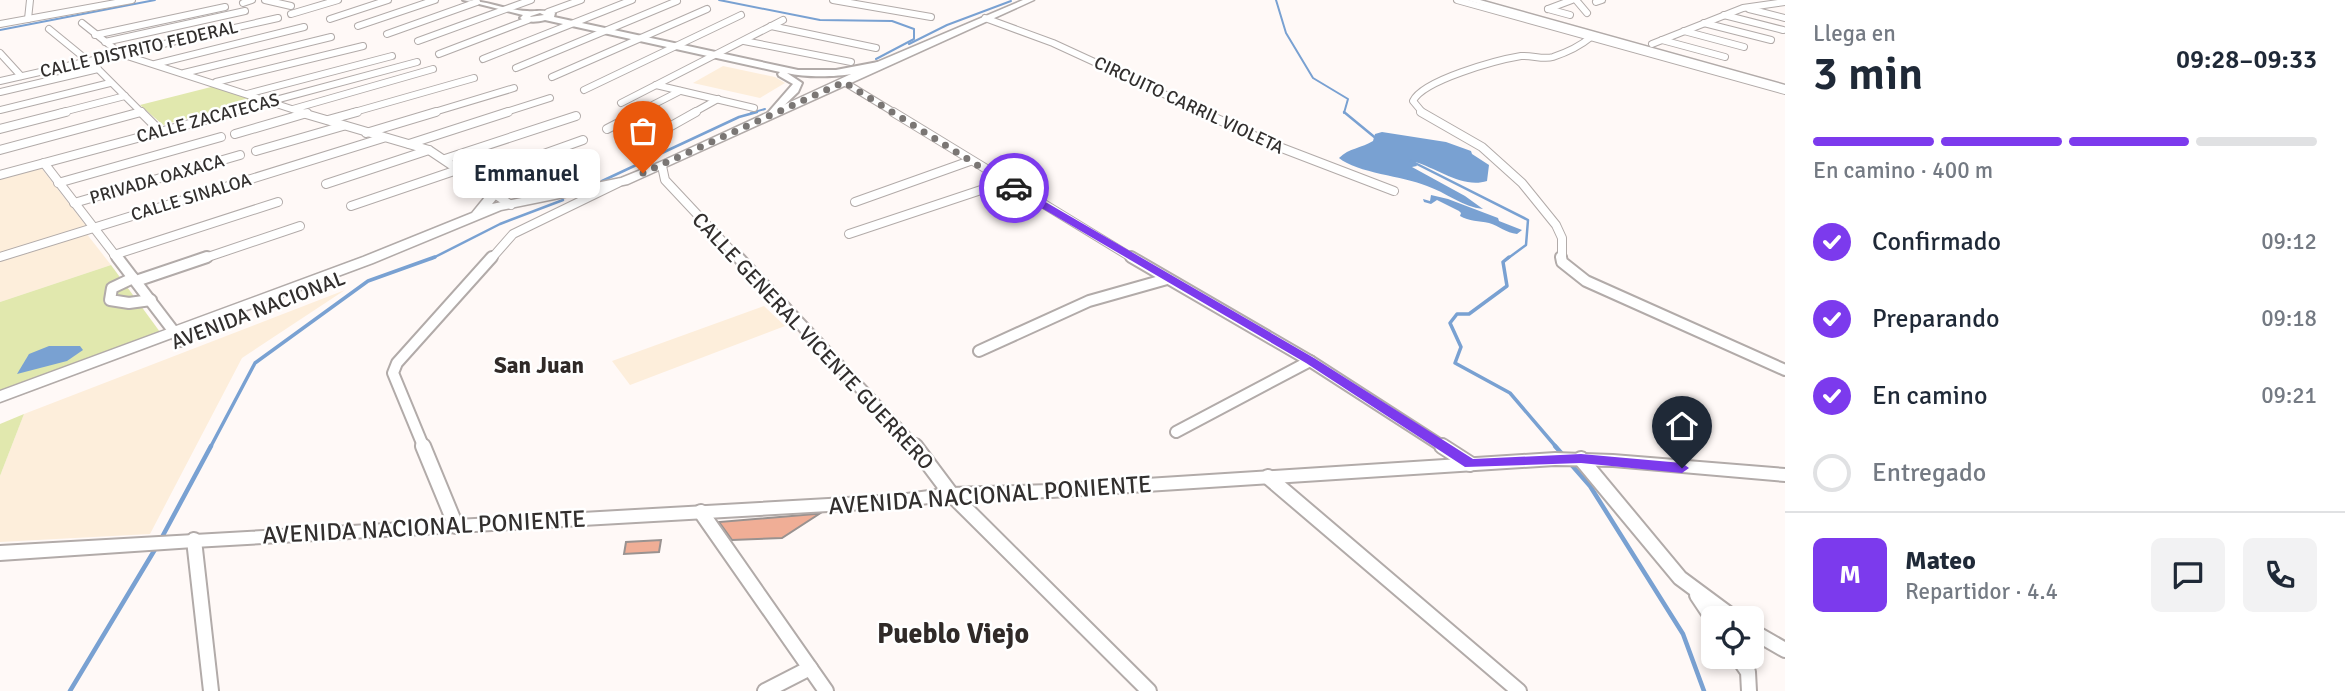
<!DOCTYPE html>
<html lang="es">
<meta charset="utf-8">
<style>
:root{--surface:#fff;--page:#f2f2f3;--text:#1f2937;--muted:#747a83;--line:#e0e1e3;--accent:#7c3aed}
body{margin:0;font-family:Signika,sans-serif;background:var(--page);color:var(--text);height:100vh;display:flex;flex-direction:column;font-size:26px;white-space:nowrap}
*{box-sizing:border-box;margin:0}
p{font-size:23px;color:var(--muted)}
.icon{flex:none;width:38px;height:38px;fill:none;stroke:currentColor;stroke-width:2;stroke-linecap:round;stroke-linejoin:round}
.map{position:relative;flex:1;overflow:hidden}
.sheet{display:flex;flex-direction:column;background:var(--surface);width:560px}
.sheet>*{flex:none}
.fabs{position:absolute;left:1701px;top:606px;display:grid;gap:14px}
.fabs a{display:grid;place-items:center;width:63px;height:63px;border-radius:10px;background:var(--surface);box-shadow:0 4px 10px #0003;font-size:35px}
.pin{position:absolute;display:grid;place-items:center;width:60px;height:60px;color:#fff;margin:-72px -30px;border-radius:50% 50% 50% 0;rotate:-45deg;box-shadow:0 0 7px #0007}
.pin .icon{rotate:45deg}
.courier{position:absolute;display:grid;place-items:center;width:70px;height:70px;margin:-35px;border:5px solid #7c3aed;border-radius:50%;background:#fff;color:#222;box-shadow:0 2px 9px #0007}
.bubble{position:absolute;height:49px;border-radius:10px;background:var(--surface);box-shadow:0 4px 10px #0003;font-size:23px;font-weight:600;line-height:49px;text-align:center}
.summary em{font-style:normal;font-weight:600}
.summary div{display:flex;flex-direction:column-reverse}
.summary{display:flex;align-items:center;justify-content:space-between;height:119px;padding:0 28px}
h1{font-size:46px;font-weight:600;line-height:52px}
.bar{display:grid;grid-template-columns:repeat(4,1fr);gap:10px 7px;align-content:center;height:84px;padding:0 28px}
.bar i{height:9px;border-radius:5px;background:var(--line)}
.bar .selected{background:var(--accent)}
.bar p{grid-column:span 4}
.line{display:flex;align-items:center;gap:18px;padding:0 28px;border-top:2px solid var(--line)}
.line div{flex:1}
.round{display:grid;place-items:center;flex:none;width:74px;height:74px;border-radius:10px;background:var(--page)}
ol{padding:0 28px;list-style:none}
li{display:flex;align-items:center;gap:21px;height:77px}
li p{margin-inline-start:auto}
li .icon{padding:7px;border-radius:50%;background:var(--accent);color:#fff;stroke-width:4}
li:last-child{color:var(--muted)}
li i{width:38px;height:38px;border:4px solid var(--line);border-radius:50%}
main{display:flex;flex:1;min-height:0}
.map>svg:first-child{display:block}
.education{fill:#fdeedb}
.green{fill:#e1e8ae}
.water{fill:#79a1d2}
.lines{fill:none;stroke-linecap:round;stroke-linejoin:round}
.stream-far3{stroke:#79a1d2;stroke-width:2}
.stream-far2{stroke:#79a1d2;stroke-width:2.5}
.stream-far1{stroke:#79a1d2;stroke-width:3.5}
.stream{stroke:#79a1d2;stroke-width:4.5}
.building{fill:#f0ae96;stroke:#999290;stroke-width:2}
.minor-far3-casing{stroke:#b2aba9;stroke-width:8}
.minor-far2-casing{stroke:#b2aba9;stroke-width:10}
.minor-far1-casing{stroke:#b2aba9;stroke-width:14}
.minor-casing{stroke:#b2aba9;stroke-width:18}
.tertiary-casing{stroke:#b2aba9;stroke-width:4}
.secondary-casing{stroke:#b2aba9;stroke-width:3}
.minor-far3{stroke:#fff;stroke-width:6}
.minor-far2{stroke:#fff;stroke-width:8}
.minor-far1{stroke:#fff;stroke-width:10}
.minor{stroke:#fff;stroke-width:14}
.tertiary{fill:#fff;fill-rule:evenodd}
.secondary{fill:#fff;fill-rule:evenodd}
.route{fill:#7c3aed}
.done{stroke:#7a7674;stroke-width:7;stroke-dasharray:0 12.6}
.labels{text-anchor:middle;stroke-width:5;stroke-linejoin:round;paint-order:stroke}
.far-street-label{font-size:18px;fill:#322f2e;stroke:#fff}
.street-label{font-size:21px;fill:#322f2e;stroke:#fff}
.neighbourhood-label{font-size:23px;font-weight:bold;fill:#302a28;stroke:#fff}
.near-street-label{font-size:24px;fill:#322f2e;stroke:#fff}
.near-neighbourhood-label{font-size:28px;font-weight:bold;fill:#302a28;stroke:#fff}
</style>
<main>
<div class="map">
<svg width="1785" height="691" viewBox="0 0 1785 691">
<rect width="100%" height="100%" fill="#fff9f7"/>
<g class="education">
<path d="M723 66 775 77 785 83 760 98 693 83Z"/>
<path d="M39 165 87 227 0 254V176Z"/>
<path d="M86 233 111 265 0 302V260Z"/>
<path d="M345 290 242 358 150 534 0 542V476L24 414Z"/>
<path d="M764 306 785 326 630 385 612 361Z"/>
</g>
<g class="green">
<path d="M215 86 256 100 163 125 140 105Z"/>
<path d="M111 265 160 332 0 392V302Z"/>
<path d="M24 414 0 476V424Z"/>
</g>
<g class="water">
<path d="M1382 132 1446 142 1471 151 1472 154 1489 165 1487 181C1463 189 1437 168 1415 162L1417 166 1412 167 1465 196 1483 209C1463 207 1445 192 1427 186 1403 176 1357 173 1339 158 1349 148 1362 148 1373 141L1375 134Z"/>
<path d="M1431 195 1448 199 1498 218 1499 221 1522 230 1517 234C1506 233 1499 226 1489 223 1479 221 1469 221 1460 216L1461 213 1459 211 1437 200 1431 204 1424 202 1423 199 1430 201Z"/>
<path d="M49 346H80L83 350 67 361 17 374 29 354Z"/>
</g>
<g class="lines">
<g class="stream-far3">
<path d="M719 0 820 20 892 21 914 29V39L876 59"/>
<path d="M1276 0 1286 33 1313 78 1348 99 1344 113"/>
<path d="M0 30 155 0"/>
<path d="M909 44 947 25 1011 1"/>
<path d="M751 113 765 109"/>
</g>
<g class="stream-far2">
<path d="M1344 112 1378 140"/>
<path d="M1411 161 1528 220 1526 245 1507 259"/>
<path d="M602 181 739 117 757 112"/>
<path d="M431 259 500 224 563 200"/>
</g>
<g class="stream-far1">
<path d="M1509 257 1503 262 1507 286 1469 314H1457L1450 323 1461 347 1455 363 1510 393 1557 448"/>
<path d="M210 448 255 363 368 281 435 257"/>
</g>
<g class="stream">
<path d="M1555 446 1564 456"/>
<path d="M1569 462 1590 486 1683 634 1704 691"/>
<path d="M161 539 211 446"/>
<path d="M70 691 157 546"/>
</g>
</g>
<g class="building">
<path d="M815 514H819L782 538 732 540 719 522Z"/>
<path d="M661 540 659 552 624 554 626 542Z"/>
</g>
<g class="lines">
<defs>
<g id="minor-far3">
<path d="M265 0 291 6"/>
<path d="M833 0 931 17"/>
<path d="M1457 0 1785 91"/>
<path d="M1576 0 1587 13"/>
<path d="M1596 2 1602 0"/>
<path d="M243 3 252 0"/>
<path d="M1548 9 1572 0"/>
<path d="M1548 9 1570 15"/>
<path d="M1749 9 1785 18"/>
<path d="M548 12 581 0"/>
<path d="M291 14 338 0"/>
<path d="M1724 15 1783 30"/>
<path d="M985 18 1053 43 1205 113"/>
<path d="M28 19 30 0"/>
<path d="M330 19 388 0"/>
<path d="M82 23 121 54 304 113"/>
<path d="M1704 23 1771 40"/>
<path d="M0 24 132 0"/>
<path d="M358 26 435 0"/>
<path d="M771 26 876 48"/>
<path d="M49 29 98 69 142 113"/>
<path d="M1684 31 1744 47"/>
<path d="M387 34 477 2"/>
<path d="M95 35 225 7"/>
<path d="M1662 40 1725 57"/>
<path d="M418 41 531 0"/>
<path d="M744 41 851 62"/>
<path d="M105 42 245 11"/>
<path d="M1652 44 1743 8 1785 2"/>
<path d="M0 53 21 76"/>
<path d="M439 54 528 20"/>
<path d="M483 59 632 0"/>
<path d="M155 64 304 27"/>
<path d="M516 68 677 1"/>
<path d="M184 73 331 37"/>
<path d="M552 77 707 9"/>
<path d="M0 81 278 18"/>
<path d="M216 82 363 46"/>
<path d="M844 82 895 113"/>
<path d="M656 85 754 108"/>
<path d="M584 90 741 15"/>
<path d="M0 92 98 69"/>
<path d="M247 94 392 56"/>
<path d="M621 103 783 20"/>
<path d="M293 109 433 69"/>
<path d="M0 110 110 83"/>
<path d="M59 113 125 96"/>
<path d="M136 113 141 112"/>
<path d="M227 113 417 62"/>
<path d="M351 113 474 78"/>
<path d="M431 113 514 88"/>
<path d="M503 113 550 98"/>
<path d="M637 113 680 91"/>
<path d="M693 113 718 99"/>
<path d="M1423 113 1413 101C1423 80 1497 60 1521 56 1532 55 1543 60 1553 57 1568 52 1579 47 1591 37"/>
</g>
<g id="minor-far2">
<path d="M141 112 159 130"/>
<path d="M299 112 429 150 511 205"/>
<path d="M893 112 1134 259"/>
<path d="M1202 112 1274 145 1394 191"/>
<path d="M1421 112 1482 147 1522 183 1556 225 1562 238V259"/>
<path d="M328 120 357 112"/>
<path d="M0 129 66 112"/>
<path d="M607 129 640 112"/>
<path d="M366 133 436 112"/>
<path d="M235 134 307 113"/>
<path d="M409 144 508 112"/>
<path d="M639 144 696 112"/>
<path d="M0 150 141 112"/>
<path d="M256 151 343 126"/>
<path d="M445 159 576 116"/>
<path d="M44 163 118 259"/>
<path d="M662 166 665 180 739 259"/>
<path d="M0 175 234 112"/>
<path d="M474 179 583 140"/>
<path d="M58 183 221 137"/>
<path d="M326 184 429 150"/>
<path d="M855 202 970 161"/>
<path d="M74 203 240 155"/>
<path d="M351 206 460 169"/>
<path d="M849 234 1005 182"/>
<path d="M114 255 278 202"/>
<path d="M0 257 383 138"/>
<path d="M202 259 300 226"/>
<path d="M491 259 513 234 618 183"/>
</g>
<g id="minor-far1">
<path d="M117 257 181 341"/>
<path d="M738 257 916 448"/>
<path d="M1131 257 1310 361 1445 448"/>
<path d="M1561 257 1562 262 1586 281 1785 370"/>
<path d="M133 278 112 288 110 300 129 303 151 300"/>
<path d="M136 281 207 257"/>
<path d="M979 351 1089 301 1167 279"/>
<path d="M1176 432 1310 361"/>
<path d="M424 448 393 373 397 363 492 257"/>
</g>
<g id="minor">
<path d="M423 446 456 526"/>
<path d="M915 446 951 494 1149 691"/>
<path d="M1442 446 1470 464"/>
<path d="M1581 459 1680 578 1734 618"/>
<path d="M1268 477 1519 691"/>
<path d="M701 512 826 691"/>
<path d="M194 540 211 691"/>
<path d="M1697 595 1713 619"/>
<path d="M1752 631 1785 650"/>
<path d="M1737 656 1748 672 1749 691"/>
<path d="M765 691 810 668"/>
</g>
<g id="tertiary">
<path d="M463 0C485 0 505 10 527 11 539 12 540 9 555 13L554 17 798 70H836L878 62 882 65C861 77 812 79 787 73L802 83 798 92 771 118 766 115 793 84 779 76 778 74 780 72 545 20C537 22 527 23 520 18L523 15ZM540 13 544 15 530 17 531 16Z"/>
<path d="M1555 453 1613 455 1785 469V481L1613 466 1555 465 1052 497 951 500 899 507 194 547 0 560V546L899 495 951 488 1052 485Z"/>
</g>
<g id="secondary">
<path d="M1023 0H1034L628 184 501 210 373 263 0 402V391L363 257 472 213 485 197 486 187 490 186 496 190 497 198 492 204 621 178 658 163 875 63Z"/>
<path d="M1467 0H1480L1785 85V91Z"/>
</g>
</defs>
<use href="#minor-far3" class="minor-far3-casing"/>
<use href="#minor-far2" class="minor-far2-casing"/>
<use href="#minor-far1" class="minor-far1-casing"/>
<use href="#minor" class="minor-casing"/>
<use href="#tertiary" class="tertiary-casing"/>
<use href="#secondary" class="secondary-casing"/>
<use href="#minor-far3" class="minor-far3"/>
<use href="#minor-far2" class="minor-far2"/>
<use href="#minor-far1" class="minor-far1"/>
<use href="#minor" class="minor"/>
<use href="#tertiary" class="tertiary"/>
<use href="#secondary" class="secondary"/>
</g>
<path class="route" d="M1011 186H1018L1314 358 1473 459 1581 454 1682 463 1689 468 1682 473 1581 463 1465 467 1306 363 1011 190Z"/>
<g class="lines">
<path class="done" d="M643 173 844 82 1014 188"/>
</g>
<g class="labels">
<g class="far-street-label">
<text transform="translate(139 49) rotate(-13)" y="6">CALLE DISTRITO FEDERAL</text>
<text transform="translate(1189 105) rotate(25)" y="6">CIRCUITO CARRIL VIOLETA</text>
<text transform="translate(208 118) rotate(-15)" y="6">CALLE ZACATECAS</text>
<text transform="translate(157 179) rotate(-16)" y="6">PRIVADA OAXACA</text>
<text transform="translate(191 197) rotate(-17)" y="6">CALLE SINALOA</text>
</g>
<g class="street-label">
<text transform="translate(258 310) rotate(-21)" y="7">AVENIDA NACIONAL</text>
<text transform="translate(813 341) rotate(47)" y="7">CALLE GENERAL VICENTE GUERRERO</text>
</g>
<g class="neighbourhood-label">
<text x="539" y="373">San Juan</text>
</g>
<g class="near-street-label">
<text transform="translate(990 495) rotate(-4)" y="8">AVENIDA NACIONAL PONIENTE</text>
<text transform="translate(424 527) rotate(-3)" y="8">AVENIDA NACIONAL PONIENTE</text>
</g>
<g class="near-neighbourhood-label">
<text x="953" y="643">Pueblo Viejo</text>
</g>
</g>
</svg>
<div class="fabs">
<a><svg class="icon" aria-label="locate" viewBox="0 0 24 24"><circle cx="12" cy="12" r="6"/><path d="M12 2v4M12 18v4M2 12h4M18 12h4"/></svg></a>
</div>
<div class="pin" style="left:643px;top:173px;background:#ea580c"><svg class="icon" aria-label="bag" viewBox="0 0 24 24"><path d="M5 8h14l-1 12H6zM9 8a3 3 0 0 1 6 0"/></svg></div>
<div class="pin" style="left:1682px;top:468px;background:#1f2937"><svg class="icon" aria-label="home" viewBox="0 0 24 24"><path d="M3 11l9-7 9 7M6 9v11h12V9"/></svg></div>
<div class="courier" style="left:1014px;top:188px"><svg class="icon" aria-label="car" viewBox="0 0 24 24"><path d="M5 17H2v-5l4-1 3-4h7l3 4 3 1v5h-3M9 17h6M6 11h13"/><circle cx="7" cy="17" r="2"/><circle cx="17" cy="17" r="2"/></svg></div>
<div class="bubble" style="left:453px;top:149px;width:147px">Emmanuel</div>
</div>
<section class="sheet">
<div class="summary"><div><h1>3 min</h1><p>Llega en</p></div><em>09:28–09:33</em></div>
<div class="bar"><i class="selected"></i><i class="selected"></i><i class="selected"></i><i></i><p>En camino · 400 m</p></div>
<ol>
<li><svg class="icon" aria-label="check" viewBox="0 0 24 24"><path d="M5 12l5 5 9-10"/></svg>Confirmado<p>09:12</p></li>
<li><svg class="icon" aria-label="check" viewBox="0 0 24 24"><path d="M5 12l5 5 9-10"/></svg>Preparando<p>09:18</p></li>
<li><svg class="icon" aria-label="check" viewBox="0 0 24 24"><path d="M5 12l5 5 9-10"/></svg>En camino<p>09:21</p></li>
<li><i></i>Entregado</li>
</ol>
<div class="line" style="height:126px"><b class="round" style="background:var(--accent);color:#fff">M</b><div><b>Mateo</b><p>Repartidor · 4.4</p></div><a class="round"><svg class="icon" aria-label="chat" viewBox="0 0 24 24"><path d="M4 5h16v11H9l-5 4z"/></svg></a><a class="round"><svg class="icon" aria-label="phone" viewBox="0 0 24 24"><path d="M5 4h4l2 5-3 2q2 4 5 5l2-3 5 2v4C11 20 4 13 5 4z"/></svg></a></div>
</section>
</main>
